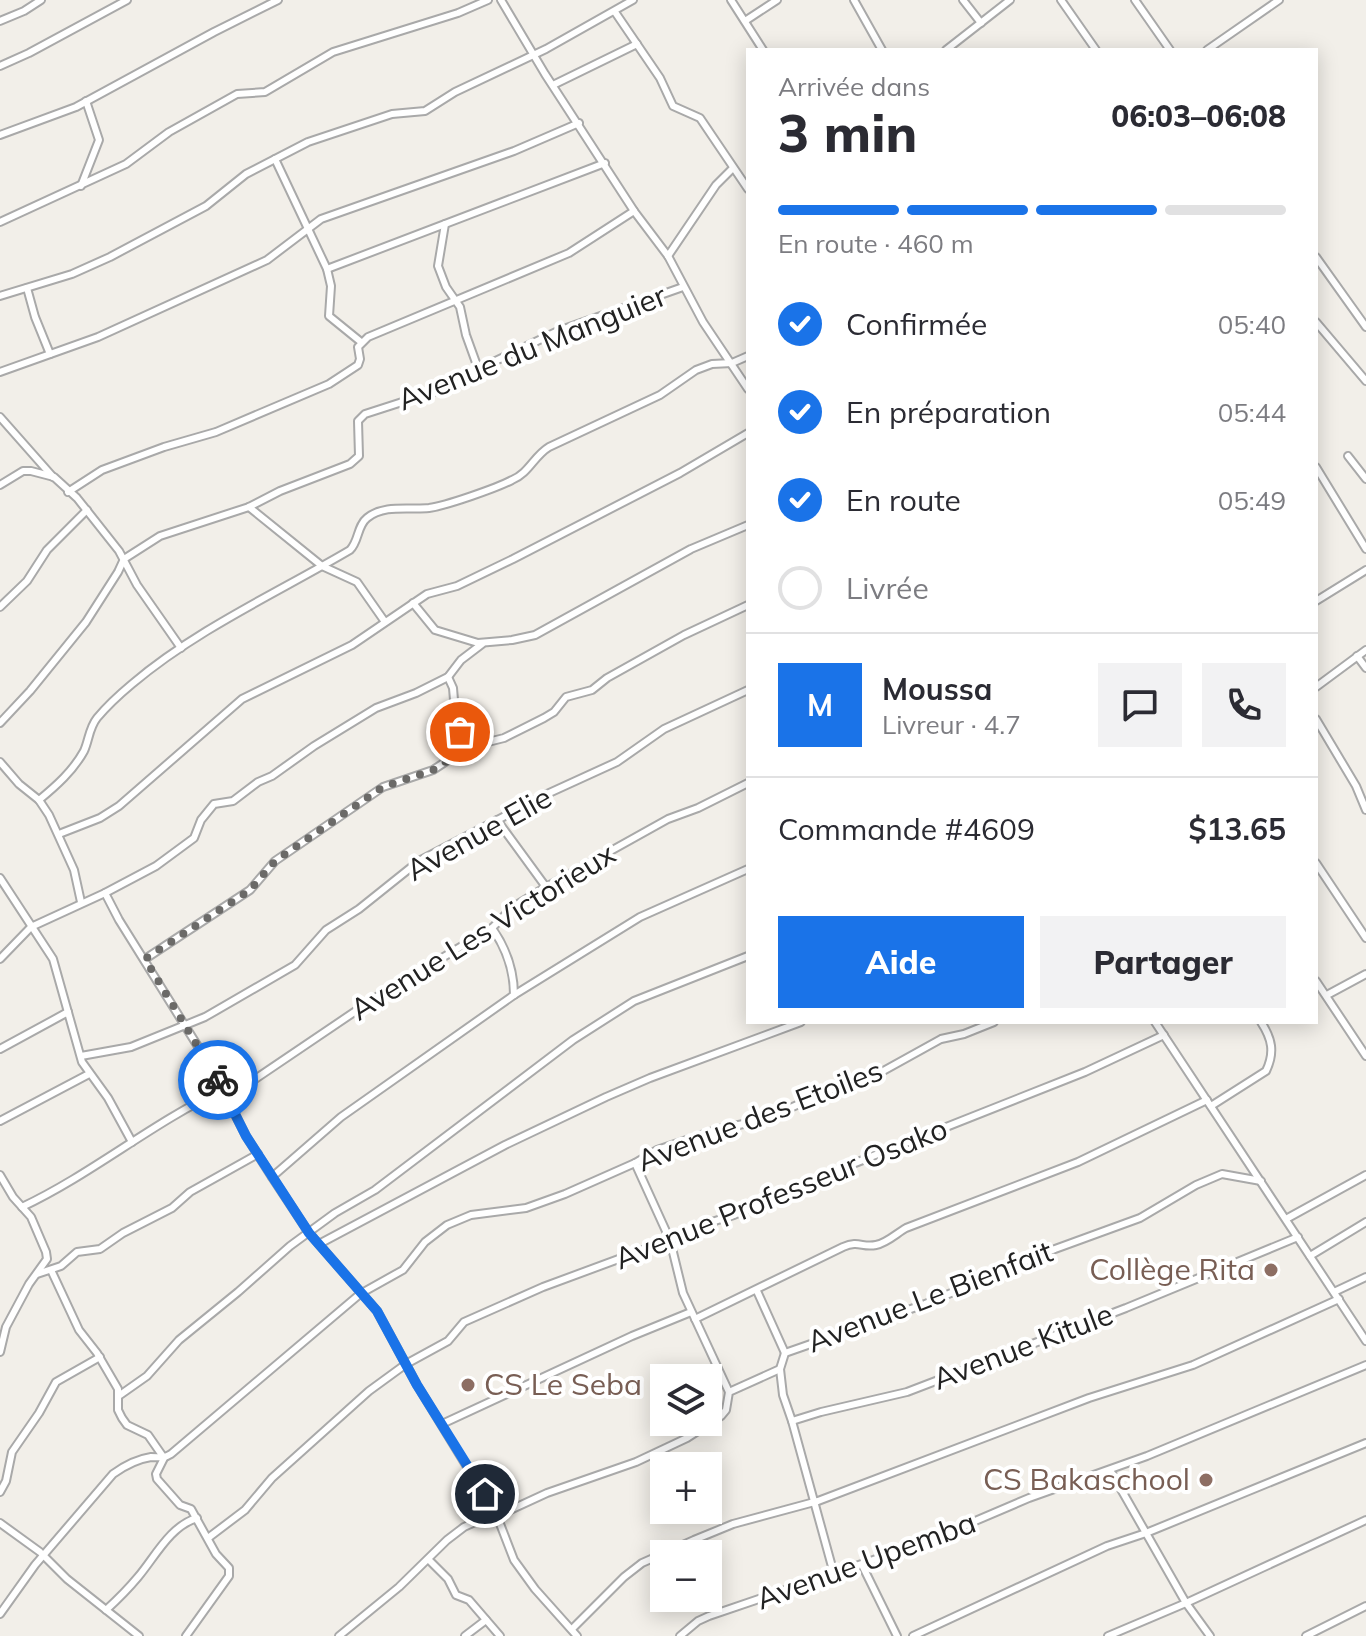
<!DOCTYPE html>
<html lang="fr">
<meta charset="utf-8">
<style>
:root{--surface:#fff;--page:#f2f2f3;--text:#2b2b33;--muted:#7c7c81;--line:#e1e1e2;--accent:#1a73e8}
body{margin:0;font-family:Mulish,sans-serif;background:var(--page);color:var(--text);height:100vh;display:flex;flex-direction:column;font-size:30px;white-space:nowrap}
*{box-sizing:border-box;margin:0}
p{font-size:26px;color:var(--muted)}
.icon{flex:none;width:44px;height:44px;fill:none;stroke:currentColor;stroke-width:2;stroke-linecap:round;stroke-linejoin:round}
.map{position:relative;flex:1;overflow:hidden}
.drawer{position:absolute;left:746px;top:48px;width:572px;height:976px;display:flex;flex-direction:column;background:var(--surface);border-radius:0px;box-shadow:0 4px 20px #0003}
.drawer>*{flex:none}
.buttons{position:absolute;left:650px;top:1364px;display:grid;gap:16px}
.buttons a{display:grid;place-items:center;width:72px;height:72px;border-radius:0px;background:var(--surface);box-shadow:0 4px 20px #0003;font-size:40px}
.pin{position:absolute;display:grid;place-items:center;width:68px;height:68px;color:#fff;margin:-34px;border:4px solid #fff;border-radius:50%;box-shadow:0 2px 8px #0007}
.courier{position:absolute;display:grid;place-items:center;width:80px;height:80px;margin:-40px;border:6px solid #1a73e8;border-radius:50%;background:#fff;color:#222;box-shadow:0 2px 10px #0007}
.overview em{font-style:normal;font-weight:800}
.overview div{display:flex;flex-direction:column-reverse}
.overview{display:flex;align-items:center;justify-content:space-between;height:136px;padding:0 32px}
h1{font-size:52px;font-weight:800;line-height:60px}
.bar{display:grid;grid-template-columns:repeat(4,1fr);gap:12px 8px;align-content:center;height:96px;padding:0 32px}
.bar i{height:10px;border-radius:6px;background:var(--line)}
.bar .current{background:var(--accent)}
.bar p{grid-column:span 4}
.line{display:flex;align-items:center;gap:20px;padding:0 32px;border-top:2px solid var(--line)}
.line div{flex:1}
.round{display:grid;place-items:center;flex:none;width:84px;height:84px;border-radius:0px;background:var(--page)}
ol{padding:0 32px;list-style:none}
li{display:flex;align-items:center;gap:24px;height:88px}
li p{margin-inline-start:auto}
li .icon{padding:8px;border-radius:50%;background:var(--accent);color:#fff;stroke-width:4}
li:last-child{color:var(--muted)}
li i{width:44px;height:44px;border:4px solid var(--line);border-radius:50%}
.action{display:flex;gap:16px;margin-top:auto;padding:16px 32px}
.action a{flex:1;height:92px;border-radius:0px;background:var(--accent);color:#fff;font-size:32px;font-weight:800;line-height:92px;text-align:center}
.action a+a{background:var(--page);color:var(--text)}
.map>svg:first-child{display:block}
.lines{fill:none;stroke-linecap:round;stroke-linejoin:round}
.minor-casing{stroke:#a9a9a9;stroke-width:10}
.minor{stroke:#fff;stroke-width:6}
.done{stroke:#6b6a68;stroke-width:8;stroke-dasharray:0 14.4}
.route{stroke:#1a73e8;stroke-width:10}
.education-dot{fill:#8d6e63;stroke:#fff;stroke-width:3}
.labels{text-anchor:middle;stroke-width:8;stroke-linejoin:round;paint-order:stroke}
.street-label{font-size:30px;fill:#222;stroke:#fff}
.education-label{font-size:30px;fill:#785e54;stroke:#fff;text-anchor:end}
</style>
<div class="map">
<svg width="1366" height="1636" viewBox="0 0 1366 1636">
<rect width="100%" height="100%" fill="#f2efe9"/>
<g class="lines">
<defs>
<g id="minor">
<path d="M501 0 545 74 634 211 668 256 703 322 748 389"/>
<path d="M731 0 763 50"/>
<path d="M854 0 882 50"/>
<path d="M963 0 981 23"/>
<path d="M1061 0 1096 50"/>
<path d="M1135 0 1170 50"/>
<path d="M615 12 660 78 673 106 700 118 748 189"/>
<path d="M0 21 24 11 41 0"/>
<path d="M745 21 777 0"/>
<path d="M946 50 1010 0"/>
<path d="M1207 50 1279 0"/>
<path d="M0 66 29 53 127 0"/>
<path d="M553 85 637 44"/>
<path d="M0 135 76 107 214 32 278 0"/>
<path d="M275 159 327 269 331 286 329 316 361 342"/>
<path d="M81 186 99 140 86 101"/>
<path d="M0 222 126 164 169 132 237 94 265 92 333 52 458 13 488 0"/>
<path d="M445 224 438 266 446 287 460 307 466 335 479 371"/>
<path d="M668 256 716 185 733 168"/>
<path d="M1316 257 1366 327"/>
<path d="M327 269 605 163"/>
<path d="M27 288 35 317 50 354"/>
<path d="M0 296 72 274 110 257 206 206 246 174 308 142 392 114 425 111 455 92 546 49 633 0"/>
<path d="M1316 322 1366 381"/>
<path d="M0 372 98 337 267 260 321 219 514 151 579 123"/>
<path d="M0 417 53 477"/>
<path d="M1348 456 1366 479"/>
<path d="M1316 467 1366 549"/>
<path d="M0 485 23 471H31L54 477 77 498 119 551 137 585 181 648"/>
<path d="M68 492 102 470 164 447 216 432 329 384 358 365 360 359 358 347 368 337 569 253 634 211"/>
<path d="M249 507 322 566 357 582 385 622"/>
<path d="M1316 601 1366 570"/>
<path d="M413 603 435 630 478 643 512 640 535 635 691 549 748 525"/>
<path d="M0 607 27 581 47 550 87 510"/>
<path d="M1357 656 1366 668"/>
<path d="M448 677 453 688 456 724 468 747"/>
<path d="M1316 687 1366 650"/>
<path d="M1316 719 1356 786 1366 810"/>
<path d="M0 723 30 691 86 622 118 572 124 559 160 536 249 507 280 491 350 464 359 456 358 421 365 414 458 384 485 366 558 331 683 287"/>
<path d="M0 762 19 784 39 800 49 815 74 870 81 902"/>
<path d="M39 800C56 786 73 771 84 751 89 740 89 728 97 718 107 706 120 694 132 684 197 629 277 593 350 550 359 541 357 526 367 518 384 504 409 510 429 508 445 506 497 488 512 480 529 473 534 456 549 447L660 395 696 370 712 364 732 363 748 356"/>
<path d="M497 820 546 887"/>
<path d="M59 834 100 818 119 806 242 699 352 645 427 594 457 586 513 559 680 473 748 433"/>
<path d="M1316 863 1366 938"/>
<path d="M0 878 53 959 82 1062 108 1098 132 1142"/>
<path d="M105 893 119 920 212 1069 246 1136 272 1177 309 1233 377 1311 417 1385 497 1516 514 1560 535 1589 577 1636"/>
<path d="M492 928C506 948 514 970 514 995"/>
<path d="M0 959 31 927 105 893 156 866 194 838 201 820 214 804 233 801 258 782 272 776 314 746 376 708 416 693 448 677 461 660 482 644"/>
<path d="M145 959 250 890 275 861 383 787 433 770 468 747 504 738 544 718 554 712 566 697 592 690 607 678 684 635 748 605"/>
<path d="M1316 981 1366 1056"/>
<path d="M1327 995 1366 974"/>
<path d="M1155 1022 1366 1341"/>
<path d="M0 1049 68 1012"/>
<path d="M81 1056 131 1047 205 1017 295 965 326 930 359 909 419 861 547 794 617 762 664 729 748 690"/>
<path d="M227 1098 375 998 492 928 513 907 546 887 668 819 698 808 748 783"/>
<path d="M1211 1106 1266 1071C1275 1052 1272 1039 1261 1022"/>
<path d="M0 1121 89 1074"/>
<path d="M635 1163 670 1240 683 1293 729 1392"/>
<path d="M0 1175 13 1197 31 1217 46 1252 47 1259 29 1284 6 1327 0 1352"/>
<path d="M272 1177 341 1117 514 995 640 917 748 869"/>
<path d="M22 1207C92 1174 152 1123 222 1090"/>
<path d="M1286 1219 1366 1175"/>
<path d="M319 1244 505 1145 606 1097 650 1078 801 1022"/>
<path d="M1310 1256 1366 1222"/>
<path d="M51 1270 79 1330 97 1353 118 1389V1410L122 1418 127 1425 148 1435 164 1458 156 1474 157 1479 180 1505 191 1509 216 1554 229 1568V1576L186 1636"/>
<path d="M37 1274 61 1266 77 1252 100 1249 123 1233 172 1208 190 1192 258 1154"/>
<path d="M757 1291 785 1353"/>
<path d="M1334 1292 1366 1277"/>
<path d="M695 1319 843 1247C859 1240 862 1248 876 1245 887 1243 897 1233 906 1228L1078 1162 1207 1100"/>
<path d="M780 1369 783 1395 792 1421 821 1412 907 1392 1126 1308 1298 1237"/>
<path d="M120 1395 147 1376 179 1340 238 1292 290 1246 335 1213 375 1190 573 1040 634 1001 748 956"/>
<path d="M792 1421 834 1574"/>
<path d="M442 1424 632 1336 691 1312"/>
<path d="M1110 1470 1186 1603 1210 1636"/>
<path d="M0 1492 6 1481 12 1452 39 1413 56 1382 100 1357"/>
<path d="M0 1523 40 1552 67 1579 139 1636"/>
<path d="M208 1538 245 1510 272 1478 369 1391 406 1364 448 1341 464 1322 543 1287 670 1240 699 1226 734 1215 830 1173 1085 1072 1164 1035"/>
<path d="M429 1560 448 1579 456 1595 469 1600 500 1636"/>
<path d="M862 1565 897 1636"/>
<path d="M106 1610C117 1600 128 1589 138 1577 155 1557 170 1526 197 1518"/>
<path d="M0 1614 35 1565 113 1474C124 1466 138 1459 151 1457 160 1457 163 1459 171 1454L360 1294 403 1270 425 1242 447 1225 471 1215 526 1208 565 1194 635 1163 657 1150 719 1129 763 1120 840 1086 876 1075 941 1039 964 1034 994 1022"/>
<path d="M572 1629 624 1577 642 1563 694 1540 733 1524 818 1501 1089 1398 1193 1365 1339 1299"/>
<path d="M339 1636 399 1587 447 1540 464 1527 484 1518 497 1516 547 1493 636 1462 687 1438 721 1416 726 1410 729 1392 780 1369 785 1353 925 1304 1055 1249 1140 1218 1196 1185 1222 1174 1261 1181"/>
<path d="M465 1636 486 1620"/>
<path d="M680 1636 698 1621 709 1616 926 1542 1029 1498 1147 1456 1366 1365"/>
<path d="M913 1636 1107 1546 1146 1533 1366 1443"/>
<path d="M1108 1636 1186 1603 1366 1520"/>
<path d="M1306 1636 1366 1606"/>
</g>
</defs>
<use href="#minor" class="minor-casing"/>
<use href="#minor" class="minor"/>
</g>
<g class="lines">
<path class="done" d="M218 1080 145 959 250 890 275 861 383 787 433 770 468 747 460 732"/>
<path class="route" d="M218 1080 246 1136 309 1233 377 1311 417 1385 485 1494"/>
</g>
<g class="education-dot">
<circle cx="1271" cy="1270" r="8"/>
<circle cx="468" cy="1385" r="8"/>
<circle cx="1206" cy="1480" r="8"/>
</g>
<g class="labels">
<g class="street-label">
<text transform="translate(532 348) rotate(-22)" y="10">Avenue du Manguier</text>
<text transform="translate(479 834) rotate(-29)" y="10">Avenue Elie</text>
<text transform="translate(483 932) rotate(-32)" y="10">Avenue Les Victorieux</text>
<text transform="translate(760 1116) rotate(-21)" y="10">Avenue des Etoiles</text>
<text transform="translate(781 1194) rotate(-22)" y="10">Avenue Professeur Osako</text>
<text transform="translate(930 1297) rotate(-21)" y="10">Avenue Le Bienfait</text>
<text transform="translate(1023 1347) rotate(-21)" y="10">Avenue Kitule</text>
<text transform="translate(866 1561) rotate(-20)" y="10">Avenue Upemba</text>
</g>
<g class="education-label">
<text x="1255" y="1280">Collège Rita</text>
<text x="484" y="1395" text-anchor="start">CS Le Seba</text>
<text x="1190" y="1490">CS Bakaschool</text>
</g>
</g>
</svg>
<div class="buttons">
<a><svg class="icon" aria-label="layers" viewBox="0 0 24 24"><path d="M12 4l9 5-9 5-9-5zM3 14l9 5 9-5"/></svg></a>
<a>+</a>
<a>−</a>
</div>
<div class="pin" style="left:460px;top:732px;background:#ea580c"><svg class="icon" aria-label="bag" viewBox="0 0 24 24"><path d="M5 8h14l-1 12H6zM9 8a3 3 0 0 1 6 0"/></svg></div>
<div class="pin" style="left:485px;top:1494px;background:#1f2937"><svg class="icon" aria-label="home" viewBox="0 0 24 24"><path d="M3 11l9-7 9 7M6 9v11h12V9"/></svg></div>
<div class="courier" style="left:218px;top:1080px"><svg class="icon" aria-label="bike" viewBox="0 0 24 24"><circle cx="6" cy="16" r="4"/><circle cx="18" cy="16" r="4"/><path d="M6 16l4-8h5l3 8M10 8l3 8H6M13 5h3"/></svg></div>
<section class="drawer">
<div class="overview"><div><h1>3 min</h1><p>Arrivée dans</p></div><em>06:03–06:08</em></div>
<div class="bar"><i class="current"></i><i class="current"></i><i class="current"></i><i></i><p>En route · 460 m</p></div>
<ol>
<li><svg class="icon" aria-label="check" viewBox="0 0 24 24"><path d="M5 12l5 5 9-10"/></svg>Confirmée<p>05:40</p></li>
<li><svg class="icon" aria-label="check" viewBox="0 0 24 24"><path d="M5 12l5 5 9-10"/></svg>En préparation<p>05:44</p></li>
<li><svg class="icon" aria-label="check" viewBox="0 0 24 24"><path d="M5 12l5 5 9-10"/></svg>En route<p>05:49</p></li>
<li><i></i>Livrée</li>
</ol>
<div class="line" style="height:144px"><b class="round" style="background:var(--accent);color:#fff">M</b><div><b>Moussa</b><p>Livreur · 4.7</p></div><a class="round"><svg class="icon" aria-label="chat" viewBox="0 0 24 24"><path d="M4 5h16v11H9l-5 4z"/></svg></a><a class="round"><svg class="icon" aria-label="phone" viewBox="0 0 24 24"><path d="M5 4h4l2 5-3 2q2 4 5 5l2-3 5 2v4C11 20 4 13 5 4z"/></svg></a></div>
<div class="line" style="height:104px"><div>Commande #4609</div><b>$13.65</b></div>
<div class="action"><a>Aide</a><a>Partager</a></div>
</section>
</div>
